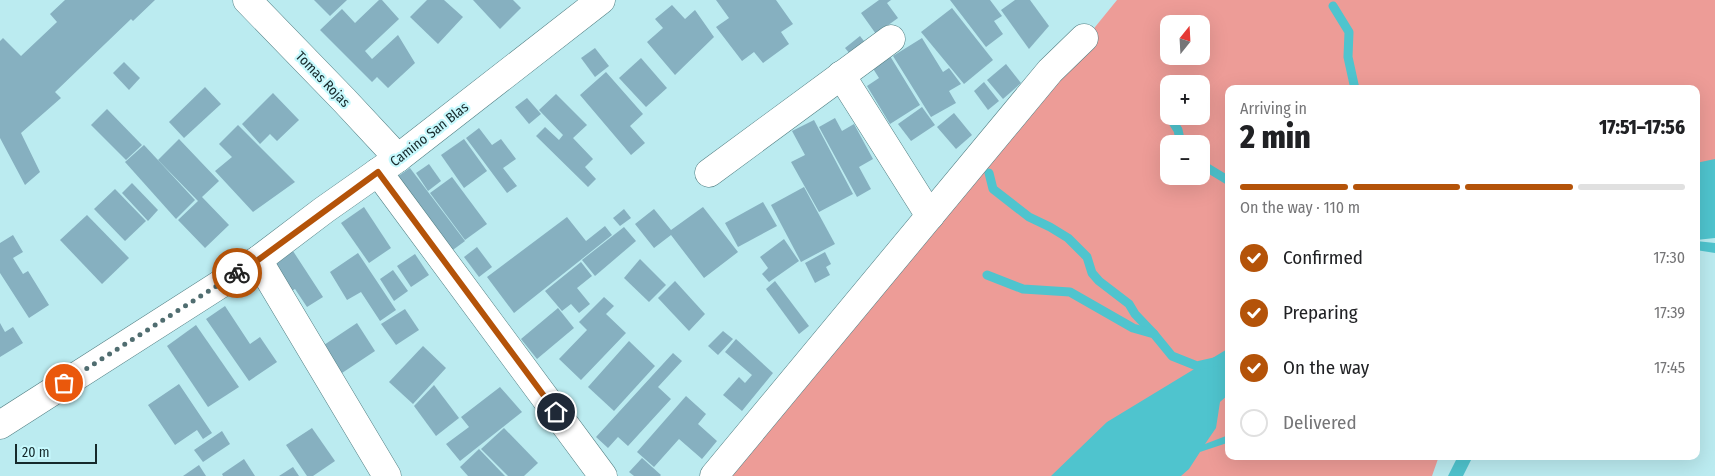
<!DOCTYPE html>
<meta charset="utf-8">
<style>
:root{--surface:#fff;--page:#f2f2f2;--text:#202124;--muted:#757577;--line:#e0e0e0;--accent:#b45309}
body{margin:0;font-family:"Fira Sans Condensed",sans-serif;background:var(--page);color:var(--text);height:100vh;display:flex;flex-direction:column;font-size:19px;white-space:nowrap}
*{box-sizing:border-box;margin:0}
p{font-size:16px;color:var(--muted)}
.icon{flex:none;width:28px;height:28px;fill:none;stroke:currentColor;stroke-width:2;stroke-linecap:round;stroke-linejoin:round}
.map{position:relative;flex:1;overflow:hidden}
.details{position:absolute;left:1225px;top:85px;width:475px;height:375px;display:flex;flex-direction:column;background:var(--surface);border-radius:10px;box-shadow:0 5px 20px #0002}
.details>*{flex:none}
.needle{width:32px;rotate:18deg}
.fabs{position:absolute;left:1160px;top:15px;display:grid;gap:10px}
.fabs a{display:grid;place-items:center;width:50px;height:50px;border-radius:10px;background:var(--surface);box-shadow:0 5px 20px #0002;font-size:25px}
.scale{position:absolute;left:15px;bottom:12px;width:82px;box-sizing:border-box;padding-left:5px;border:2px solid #16292b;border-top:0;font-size:14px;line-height:18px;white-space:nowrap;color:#16292b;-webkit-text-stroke:4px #c7f9fd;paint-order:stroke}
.pin{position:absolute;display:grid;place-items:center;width:42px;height:42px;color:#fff;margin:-21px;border:2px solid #fff;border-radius:50%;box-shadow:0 1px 5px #0007}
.courier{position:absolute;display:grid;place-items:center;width:50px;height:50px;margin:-25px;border:4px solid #b45309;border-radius:50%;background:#fff;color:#222;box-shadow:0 1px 6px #0007}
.summary em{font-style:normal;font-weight:800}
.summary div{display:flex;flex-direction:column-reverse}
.summary{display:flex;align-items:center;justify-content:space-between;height:85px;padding:0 15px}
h1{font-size:32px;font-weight:800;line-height:38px}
.bar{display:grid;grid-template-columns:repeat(4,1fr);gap:8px 5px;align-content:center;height:60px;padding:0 15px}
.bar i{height:6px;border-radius:4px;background:var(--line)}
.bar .selected{background:var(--accent)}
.bar p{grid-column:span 4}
ol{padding:0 15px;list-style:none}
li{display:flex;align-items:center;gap:15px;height:55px}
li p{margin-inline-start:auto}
li .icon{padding:5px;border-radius:50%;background:var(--accent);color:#fff;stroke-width:4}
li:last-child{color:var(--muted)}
li i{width:28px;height:28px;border:2px solid var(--line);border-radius:50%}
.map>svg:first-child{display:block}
.green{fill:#ed9c97;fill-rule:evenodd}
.water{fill:#4fc4ce}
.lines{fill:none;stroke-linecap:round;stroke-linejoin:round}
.stream{stroke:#4fc4ce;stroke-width:9}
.building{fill:#86b0c0}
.minor-casing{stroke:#527f83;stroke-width:29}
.minor{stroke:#fff;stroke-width:28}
.done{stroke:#506d70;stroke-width:5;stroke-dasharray:0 9}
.route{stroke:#b45309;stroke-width:6}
.labels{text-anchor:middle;stroke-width:4.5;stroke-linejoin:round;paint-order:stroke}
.street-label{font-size:14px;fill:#16292b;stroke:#c7f9fd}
</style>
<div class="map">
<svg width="1715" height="476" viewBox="0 0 1715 476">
<rect width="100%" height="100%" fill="#bbebf0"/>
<path class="green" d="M1117 0H1715V214L1696 213V89H1229V456H1439L1432 476H731ZM1169 24H1201V56H1169ZM1169 84H1201V116H1169ZM1169 144H1201V176H1169Z"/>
<g class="water">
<path d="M1715 159V238L1696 240V163Z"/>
<path d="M1696 241 1715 243V253L1696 250Z"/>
<path d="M1229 348V394L1220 402 1216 428 1205 444 1226 436 1229 433V441L1227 443 1200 452 1189 469 1181 476H1051L1107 422Z"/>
<path d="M1458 456H1473L1463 476H1448Z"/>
</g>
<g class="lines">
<g class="stream">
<path d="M1333 6 1349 32 1348 57 1355 89"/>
<path d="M1169 116 1178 130 1181 144"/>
<path d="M1201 164 1229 181"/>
<path d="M989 173 993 189 1029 217 1050 227 1068 238 1087 257 1092 273 1099 281 1129 304 1135 314 1154 334"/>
<path d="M987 275 1023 289 1070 292 1133 328 1154 334 1172 356 1197 366 1219 361 1229 366"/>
</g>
</g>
<g class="building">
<path d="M65 0H155L133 21 131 19 55 92 61 98 21 133 40 172 25 185 0 138V41L3 38 21 56 57 22 50 14Z"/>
<path d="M314 0H347L330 16Z"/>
<path d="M379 0H382L399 19 365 51 372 59 398 35 415 63 388 88 377 77 372 82 320 30 342 9 355 23Z"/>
<path d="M427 0H444L463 17 438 44 410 17Z"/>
<path d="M473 0H513L521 8 500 29Z"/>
<path d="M716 0H776L793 24 781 32 789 44 763 63 754 52 742 61 716 27 729 18Z"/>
<path d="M879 0H891L887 3 898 18 876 34 861 13Z"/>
<path d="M950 0H990L1002 16 994 21 1003 34 986 47Z"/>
<path d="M1015 0H1030L1049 26 1029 49 1001 10Z"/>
<path d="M672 5 685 19 695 10 714 37 675 75 647 42 663 28 655 19Z"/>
<path d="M952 8 993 60 964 84 921 32Z"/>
<path d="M860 36 871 50 856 61 845 48Z"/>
<path d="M922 38 943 72 949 68 961 84 949 91 956 103 931 117 893 56Z"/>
<path d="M595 48 609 66 595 77 581 58Z"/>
<path d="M890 56 920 105 890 124 867 86 879 78 872 67Z"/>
<path d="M641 58 667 88 646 107 619 78Z"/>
<path d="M124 62 140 78 129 90 113 73Z"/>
<path d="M1006 64 1021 83 1003 99 987 80Z"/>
<path d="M606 72 643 114 630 126 645 143 631 155 580 95Z"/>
<path d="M984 82 999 101 988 110 974 91Z"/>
<path d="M205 87 221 104 184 138 169 122Z"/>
<path d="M273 93 299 120 277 141 270 134 260 144 242 124Z"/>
<path d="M556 94 587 125 573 138 593 159 585 167 596 179 588 187 536 136 545 127 559 140 563 135 539 110Z"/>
<path d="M527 98 541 114 529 124 515 107Z"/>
<path d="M922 107 935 125 911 141 898 124Z"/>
<path d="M107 109 142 145 126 160 91 125Z"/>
<path d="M954 113 972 135 956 149 937 127Z"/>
<path d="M835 118 842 131 854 124 873 159 859 167 871 189 857 197 819 127Z"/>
<path d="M814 120 853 194 819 212 791 162 805 155 792 131Z"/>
<path d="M238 125 295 182 253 212 215 171 232 157 219 144Z"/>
<path d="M479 128 492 145 501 139 516 159 503 168 517 186 507 193 466 138Z"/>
<path d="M179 139 219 181 202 197 229 225 205 248 178 220 198 201 158 160Z"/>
<path d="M464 139 487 171 464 188 441 155Z"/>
<path d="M144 145 195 200 176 219 125 162Z"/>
<path d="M429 164 441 181 428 191 416 173Z"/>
<path d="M410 168 465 241 446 255 391 181Z"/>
<path d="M452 177 487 224 465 240 430 193Z"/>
<path d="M132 183 158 210 148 221 122 193Z"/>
<path d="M804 187 835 244 801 262 771 205Z"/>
<path d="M115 189 146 221 125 241 94 209Z"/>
<path d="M763 202 777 226 738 247 725 223Z"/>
<path d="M364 207 391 248 369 263 341 223Z"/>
<path d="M703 207 738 252 704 278 671 235 654 248 635 224 654 209 671 230Z"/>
<path d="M624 209 631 218 620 226 613 218Z"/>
<path d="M87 215 129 258 102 284 60 240Z"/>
<path d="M567 217 586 241 605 226 612 235 514 313 487 277Z"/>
<path d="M624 227 636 241 595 276 582 260Z"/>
<path d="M13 235 23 252 13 258 23 274 28 271 49 305 29 318 0 273V243Z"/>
<path d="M784 239 799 261 769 282 762 274 768 268 760 257Z"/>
<path d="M477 247 492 267 479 277 464 257Z"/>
<path d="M293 251 323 297 307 307 295 289 286 294 269 267Z"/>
<path d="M825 252 831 264 826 267 830 275 815 283 805 263Z"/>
<path d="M358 253 396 310 380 321 361 292 347 300 330 272Z"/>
<path d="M415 254 429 275 411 287 397 266Z"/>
<path d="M640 259 666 285 649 302 624 278Z"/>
<path d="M581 262 592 276 577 288 590 304 579 313 571 304 562 311 545 291Z"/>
<path d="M393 270 408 291 394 301 380 279Z"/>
<path d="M675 281 705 314 689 331 658 298Z"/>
<path d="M775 281 809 326 799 334 766 289Z"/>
<path d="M604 297 614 306 606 314 626 333 581 380 559 359 587 330 579 322Z"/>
<path d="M225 306 250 344 260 337 277 362 249 381 206 319Z"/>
<path d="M558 308 574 328 537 359 521 339Z"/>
<path d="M405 309 419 330 396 345 381 324Z"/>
<path d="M0 323 5 332 13 327 23 343 0 357Z"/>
<path d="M357 323 375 351 342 373 324 345Z"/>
<path d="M196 325 239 387 208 407 167 346Z"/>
<path d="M723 331 733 339 718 355 708 346Z"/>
<path d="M736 339 773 373 742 411 723 395 739 377 745 383 752 375 725 352Z"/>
<path d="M629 341 655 366 614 411 588 387Z"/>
<path d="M423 346 446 368 413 404 389 382Z"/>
<path d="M673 353 682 361 658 387 671 399 628 446 618 437 608 448 596 437Z"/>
<path d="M179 384 212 433 203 439 197 430 175 445 148 405Z"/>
<path d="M434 385 459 418 436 436 414 406Z"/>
<path d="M500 387 522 412 460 461 446 444 469 427 461 417Z"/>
<path d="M686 396 706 414 698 424 717 441 702 459 679 439 654 467 637 452Z"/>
<path d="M312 428 335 461 313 476H307L286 445Z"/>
<path d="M504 428 538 463 524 476H508L481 449Z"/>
<path d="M222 431 230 444 203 462 194 450Z"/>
<path d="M479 449 505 476H468L460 467Z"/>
<path d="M642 458 661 475 660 476H634L629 472Z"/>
<path d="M244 459 255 476H223L222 474Z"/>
<path d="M199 465 206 476H183Z"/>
<path d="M293 467 299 476H279Z"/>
</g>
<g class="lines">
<defs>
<g id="minor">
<path d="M247 0 344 100 398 158"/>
<path d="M841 75 930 216"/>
<path d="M378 172 603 476"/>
<path d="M709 173 891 39"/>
<path d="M258 260 387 476"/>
<path d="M0 425 258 260 324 210 398 158 601 0"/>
<path d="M714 476 1050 71 1084 38"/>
</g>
</defs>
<use href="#minor" class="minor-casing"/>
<use href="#minor" class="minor"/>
</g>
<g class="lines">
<path class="done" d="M64 383 237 273"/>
<path class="route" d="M237 273 258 260 378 172 556 412"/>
</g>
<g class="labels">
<g class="street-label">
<text transform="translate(323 79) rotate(46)" y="5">Tomas Rojas</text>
<text transform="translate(429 134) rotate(-38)" y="5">Camino San Blas</text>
</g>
</g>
</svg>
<div class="fabs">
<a><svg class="needle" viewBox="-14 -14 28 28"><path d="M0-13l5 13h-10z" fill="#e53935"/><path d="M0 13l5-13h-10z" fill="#757577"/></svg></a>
<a>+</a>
<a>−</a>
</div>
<div class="scale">20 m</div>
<div class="pin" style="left:64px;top:383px;background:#ea580c"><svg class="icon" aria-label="bag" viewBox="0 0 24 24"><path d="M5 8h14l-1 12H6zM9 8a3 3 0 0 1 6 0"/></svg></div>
<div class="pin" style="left:556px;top:412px;background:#1f2937"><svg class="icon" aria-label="home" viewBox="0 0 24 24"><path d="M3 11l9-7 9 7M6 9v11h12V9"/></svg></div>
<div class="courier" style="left:237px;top:273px"><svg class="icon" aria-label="bike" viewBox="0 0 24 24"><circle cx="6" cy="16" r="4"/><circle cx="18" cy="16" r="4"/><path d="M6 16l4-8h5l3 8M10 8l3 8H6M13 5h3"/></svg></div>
<section class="details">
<div class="summary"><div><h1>2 min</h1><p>Arriving in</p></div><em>17:51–17:56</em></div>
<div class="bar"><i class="selected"></i><i class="selected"></i><i class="selected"></i><i></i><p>On the way · 110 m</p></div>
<ol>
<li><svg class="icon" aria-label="check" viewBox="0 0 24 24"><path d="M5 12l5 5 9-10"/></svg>Confirmed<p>17:30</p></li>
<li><svg class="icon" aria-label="check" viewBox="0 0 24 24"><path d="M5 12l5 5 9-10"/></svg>Preparing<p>17:39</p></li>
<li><svg class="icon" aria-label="check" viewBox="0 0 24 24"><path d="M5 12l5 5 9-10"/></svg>On the way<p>17:45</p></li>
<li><i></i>Delivered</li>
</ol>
</section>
</div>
